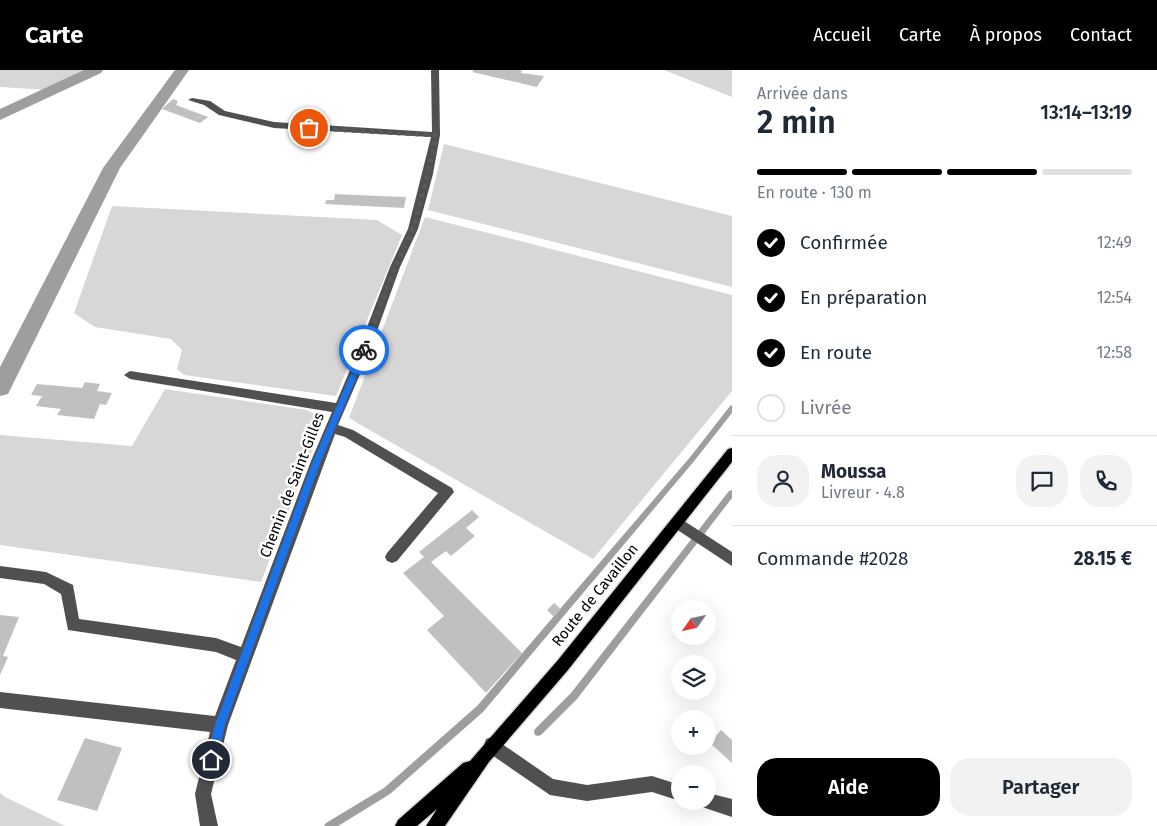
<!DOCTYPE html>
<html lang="fr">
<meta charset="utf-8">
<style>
:root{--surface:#fff;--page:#f2f2f3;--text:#1f2937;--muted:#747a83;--line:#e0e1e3;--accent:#000}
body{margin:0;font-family:"Fira Sans",sans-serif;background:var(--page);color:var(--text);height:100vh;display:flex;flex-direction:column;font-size:19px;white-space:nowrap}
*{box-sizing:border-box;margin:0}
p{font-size:16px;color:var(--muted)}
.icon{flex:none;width:28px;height:28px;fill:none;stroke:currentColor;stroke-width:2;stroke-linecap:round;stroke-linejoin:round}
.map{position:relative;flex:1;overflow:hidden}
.panel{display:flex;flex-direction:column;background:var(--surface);width:425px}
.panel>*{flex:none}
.needle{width:32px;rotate:236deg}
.tools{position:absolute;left:671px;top:530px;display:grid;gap:10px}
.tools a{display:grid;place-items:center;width:45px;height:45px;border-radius:50%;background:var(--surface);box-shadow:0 5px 20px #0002;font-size:25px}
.pin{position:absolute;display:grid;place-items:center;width:42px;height:42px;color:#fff;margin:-21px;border:2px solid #fff;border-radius:50%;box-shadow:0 1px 5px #0007}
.courier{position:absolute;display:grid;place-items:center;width:50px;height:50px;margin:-25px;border:4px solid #1a73e8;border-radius:50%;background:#fff;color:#222;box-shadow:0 1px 6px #0007}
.head em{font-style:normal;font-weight:600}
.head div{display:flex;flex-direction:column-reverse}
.head{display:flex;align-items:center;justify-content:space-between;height:85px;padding:0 25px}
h1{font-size:32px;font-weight:600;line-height:38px}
.bar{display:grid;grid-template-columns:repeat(4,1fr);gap:8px 5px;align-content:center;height:60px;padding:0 25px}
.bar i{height:6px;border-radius:4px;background:var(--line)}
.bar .on{background:var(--accent)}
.bar p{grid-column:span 4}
.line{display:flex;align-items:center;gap:12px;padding:0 25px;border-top:1px solid var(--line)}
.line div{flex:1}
.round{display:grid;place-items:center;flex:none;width:52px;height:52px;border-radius:20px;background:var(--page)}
ol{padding:0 25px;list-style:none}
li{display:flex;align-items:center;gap:15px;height:55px}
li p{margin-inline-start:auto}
li .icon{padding:5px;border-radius:50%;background:var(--accent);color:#fff;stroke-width:4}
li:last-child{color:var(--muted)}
li i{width:28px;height:28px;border:2px solid var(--line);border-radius:50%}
.primary-button{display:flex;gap:10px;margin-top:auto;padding:10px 25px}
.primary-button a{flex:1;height:58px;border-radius:20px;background:var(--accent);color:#fff;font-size:20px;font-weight:600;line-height:58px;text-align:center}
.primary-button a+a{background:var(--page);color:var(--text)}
header{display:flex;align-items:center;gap:30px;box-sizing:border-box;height:70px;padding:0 25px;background:var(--accent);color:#fff}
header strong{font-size:24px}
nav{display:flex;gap:28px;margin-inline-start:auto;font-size:18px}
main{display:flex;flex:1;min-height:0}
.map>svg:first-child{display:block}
.green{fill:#d7d7d7}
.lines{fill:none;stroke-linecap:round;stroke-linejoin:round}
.stream{fill:#9e9e9e;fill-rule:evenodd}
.canal{fill:#9e9e9e;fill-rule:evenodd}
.building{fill:#c0c0c0}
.major-casing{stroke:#dbdbdb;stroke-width:3}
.minor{fill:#505050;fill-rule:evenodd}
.major{fill:#000;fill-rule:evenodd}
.route{fill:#1a73e8}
.done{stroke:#595959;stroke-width:5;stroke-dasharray:0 9}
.labels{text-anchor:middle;stroke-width:5;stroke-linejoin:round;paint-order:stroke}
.street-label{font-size:15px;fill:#000;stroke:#fff}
</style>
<header>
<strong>Carte</strong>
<nav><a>Accueil</a><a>Carte</a><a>À propos</a><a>Contact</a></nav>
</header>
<main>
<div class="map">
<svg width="732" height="756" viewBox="0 0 732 756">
<rect width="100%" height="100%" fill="#fff"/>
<g class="green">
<path d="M0 0H90L49 20 0 17Z"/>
<path d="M664 0H732V27Z"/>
<path d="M444 74 732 146V217L428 140Z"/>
<path d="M112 136 377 150 402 165 336 326 184 305 177 299 182 280 171 269 95 257 74 243Z"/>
<path d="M425 147 732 225V321L593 489 349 348Z"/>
<path d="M165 319 307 340 324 350 261 512 0 475V365L132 376Z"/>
<path d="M0 723 5 727 65 756H0Z"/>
</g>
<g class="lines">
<g class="stream">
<path d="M732 335V343L695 390 483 642 390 724 338 756H324L326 753 384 718 477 636 691 386 730 336Z"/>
<path d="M732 420V428L577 629 541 665 538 666 535 665 534 662 535 659 571 623 729 421Z"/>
</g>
<g class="canal">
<path d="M84 0H103L101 3 0 50V39Z"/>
<path d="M175 0H189L120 98 11 318 8 324 0 326V297L103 98Z"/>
</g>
</g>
<g class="building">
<path d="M474 0H522L521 3 544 6 537 17 472 2Z"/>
<path d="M173 29 178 31 176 35 208 47 200 53 162 39Z"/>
<path d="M335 124 379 126 406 127 404 138 325 134 326 130H334Z"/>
<path d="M85 312 100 314 97 321 112 323 106 335 100 334 94 349 57 345 61 339 36 336 42 326 31 325 37 314 82 318Z"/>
<path d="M472 440 479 447 466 458 475 466 451 486 446 481 431 492 522 583 486 623 427 560 444 546 403 503 424 487 419 482Z"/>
<path d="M554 533 561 539 554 547 547 540Z"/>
<path d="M0 545 19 547 3 586 8 587 0 605Z"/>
<path d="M721 660 732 670V693L710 673Z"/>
<path d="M85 668 122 678 97 741 57 730Z"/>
</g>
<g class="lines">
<defs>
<path id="major" d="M732 378V392L568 600 489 692 445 756H426L437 739 417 756H395L398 750 463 693 470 691 558 590 728 379Z"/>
</defs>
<use href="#major" class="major-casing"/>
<g class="minor">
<path d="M431 0H439L440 65 433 104 418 159 400 197 368 286 338 355 353 360 452 418 454 422 397 491 392 493 387 491 385 487 387 483 438 423 345 367 335 364 228 655 211 724 218 756H200L195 724 210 662 0 638V622L215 646 236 590 216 582 68 560 61 524 44 514 0 508V496L46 502 73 515 79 549 216 568 241 577 311 391 332 342 130 309 124 305 130 301 336 333 356 286 390 197 408 159 431 67 274 58 219 45 204 35 188 30 192 28 210 31 225 41 274 52 432 62Z"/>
<path d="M678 447 732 482V496L673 457 671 453 673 449Z"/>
<path d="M492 667 553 709 587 715 652 706 680 715V731L652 722 587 731 550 725 486 681 484 675 486 669Z"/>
<path d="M708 723 732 729V747L702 737 700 731H708Z"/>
</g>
<use href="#major" class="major"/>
</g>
<path class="route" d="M362 278 368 280 321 391 225 655 217 690 215 694 211 695 208 694 206 690 215 655 313 391Z"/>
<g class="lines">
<path class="done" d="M309 58 436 65 428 104 413 159 395 197 364 280"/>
</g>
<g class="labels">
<g class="street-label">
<text transform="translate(292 415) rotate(-69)" y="5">Chemin de Saint-Gilles</text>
<text transform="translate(595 525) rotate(-51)" y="5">Route de Cavaillon</text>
</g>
</g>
</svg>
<div class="tools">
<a><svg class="needle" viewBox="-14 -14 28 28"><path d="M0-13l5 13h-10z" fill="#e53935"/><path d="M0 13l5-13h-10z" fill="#747a83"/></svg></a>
<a><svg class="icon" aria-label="layers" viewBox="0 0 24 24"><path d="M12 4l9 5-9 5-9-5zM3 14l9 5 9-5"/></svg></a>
<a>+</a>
<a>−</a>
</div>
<div class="pin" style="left:309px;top:58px;background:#ea580c"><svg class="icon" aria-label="bag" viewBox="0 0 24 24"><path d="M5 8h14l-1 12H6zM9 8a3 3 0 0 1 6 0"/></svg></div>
<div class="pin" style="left:211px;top:690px;background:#1f2937"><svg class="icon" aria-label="home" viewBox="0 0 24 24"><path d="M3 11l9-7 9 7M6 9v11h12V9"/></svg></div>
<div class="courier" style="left:364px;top:280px"><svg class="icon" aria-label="bike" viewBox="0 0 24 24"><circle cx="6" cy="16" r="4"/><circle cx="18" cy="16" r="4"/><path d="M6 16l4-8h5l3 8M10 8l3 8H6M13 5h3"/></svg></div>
</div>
<section class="panel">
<div class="head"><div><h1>2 min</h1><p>Arrivée dans</p></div><em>13:14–13:19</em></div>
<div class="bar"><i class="on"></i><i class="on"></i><i class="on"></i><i></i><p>En route · 130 m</p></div>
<ol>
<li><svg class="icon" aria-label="check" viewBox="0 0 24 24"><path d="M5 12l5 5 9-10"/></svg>Confirmée<p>12:49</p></li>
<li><svg class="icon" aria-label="check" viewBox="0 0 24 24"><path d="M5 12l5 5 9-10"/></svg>En préparation<p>12:54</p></li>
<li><svg class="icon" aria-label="check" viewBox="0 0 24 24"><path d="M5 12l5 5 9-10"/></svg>En route<p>12:58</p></li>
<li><i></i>Livrée</li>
</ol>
<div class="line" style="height:90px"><a class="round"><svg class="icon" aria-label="person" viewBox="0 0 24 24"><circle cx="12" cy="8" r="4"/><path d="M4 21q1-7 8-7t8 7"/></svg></a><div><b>Moussa</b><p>Livreur · 4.8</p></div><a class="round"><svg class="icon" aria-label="chat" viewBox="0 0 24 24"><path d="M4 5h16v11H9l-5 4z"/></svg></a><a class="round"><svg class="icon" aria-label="phone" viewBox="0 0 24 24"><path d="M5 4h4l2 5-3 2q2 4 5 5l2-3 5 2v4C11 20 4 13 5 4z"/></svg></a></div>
<div class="line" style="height:65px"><div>Commande #2028</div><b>28.15 €</b></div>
<div class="primary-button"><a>Aide</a><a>Partager</a></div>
</section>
</main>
